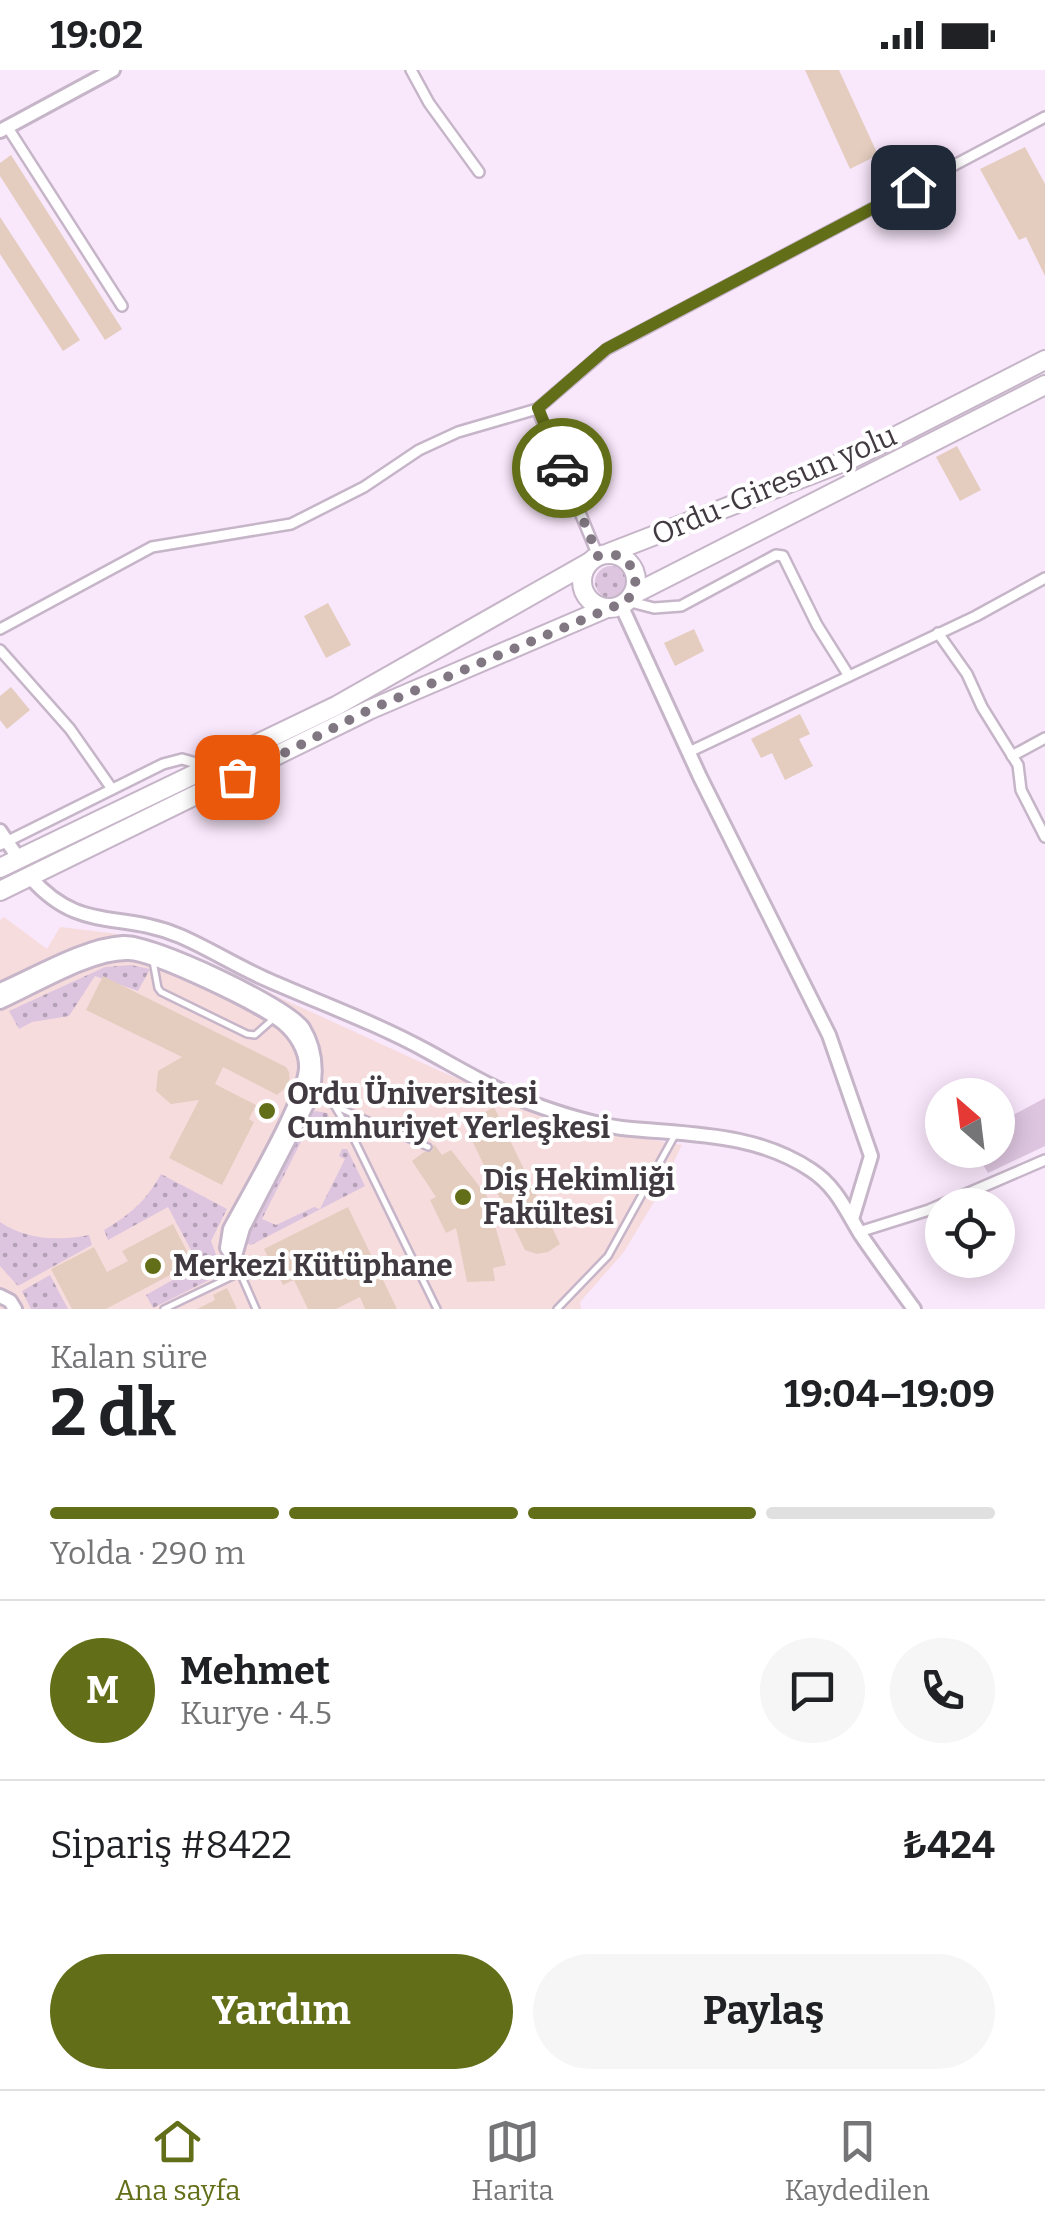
<!DOCTYPE html>
<html lang="tr">
<meta charset="utf-8">
<style>
:root{--surface:#fff;--page:#f6f6f6;--text:#202124;--muted:#757577;--line:#e0e0e0;--accent:#626e18}
body{margin:0;font-family:Bitter,serif;background:var(--page);color:var(--text);height:100vh;display:flex;flex-direction:column;font-size:38px;white-space:nowrap}
*{box-sizing:border-box;margin:0}
p{font-size:32px;color:var(--muted)}
.icon{flex:none;width:55px;height:55px;fill:none;stroke:currentColor;stroke-width:2;stroke-linecap:round;stroke-linejoin:round}
.map{position:relative;height:1239px;overflow:hidden}
.sheet{display:flex;flex-direction:column;background:var(--surface);flex:1}
.sheet>*{flex:none}
.needle{width:65px;rotate:332deg}
.controls{position:absolute;left:925px;top:1008px;display:grid;gap:20px}
.controls a{display:grid;place-items:center;width:90px;height:90px;border-radius:50%;background:var(--surface);box-shadow:0 5px 25px #0003;font-size:50px}
.pin{position:absolute;display:grid;place-items:center;width:85px;height:85px;color:#fff;margin:-42px;border-radius:20px;box-shadow:0 5px 15px #0006}
.courier{position:absolute;display:grid;place-items:center;width:100px;height:100px;margin:-50px;border:8px solid #626e18;border-radius:50%;background:#fff;color:#222;box-shadow:0 2px 12px #0007}
.overview em{font-style:normal;font-weight:700}
.overview div{display:flex;flex-direction:column-reverse}
.overview{display:flex;align-items:center;justify-content:space-between;height:170px;padding:0 50px}
h1{font-size:65px;font-weight:700;line-height:75px}
.bar{display:grid;grid-template-columns:repeat(4,1fr);gap:15px 10px;align-content:center;height:120px;padding:0 50px}
.bar i{height:12px;border-radius:8px;background:var(--line)}
.bar .current{background:var(--accent)}
.bar p{grid-column:span 4}
.line{display:flex;align-items:center;gap:25px;padding:0 50px;border-top:2px solid var(--line)}
.line div{flex:1}
.round{display:grid;place-items:center;flex:none;width:105px;height:105px;border-radius:52px;background:var(--page)}
.button{display:flex;gap:20px;margin-top:auto;padding:20px 50px}
.button a{flex:1;height:115px;border-radius:60px;background:var(--accent);color:#fff;font-size:40px;font-weight:700;line-height:115px;text-align:center}
.button a+a{background:var(--page);color:var(--text)}
.status{display:flex;justify-content:space-between;align-items:center;height:70px;padding:0 50px;background:var(--surface);direction:ltr}
.status svg{height:28px;fill:currentColor}
.tabs{display:flex;justify-content:space-around;align-items:center;height:140px;border-top:2px solid var(--line);background:var(--surface);font-size:28px;color:var(--muted)}
.tabs a{display:grid;justify-items:center;gap:5px}
.tabs .current{color:var(--accent)}
.map>svg:first-child{display:block}
.education{fill:#f7dcde}
.grass{fill:url(#grass-dots)}
.park{fill:#ddc5df}
.building{fill:#e4cdbf}
.lines{fill:none;stroke-linecap:round;stroke-linejoin:round}
.lane-casing{stroke:#c6b5c8;stroke-width:10}
.street-casing{stroke:#c6b5c8;stroke-width:14}
.secondary-casing{stroke:#c6b5c8;stroke-width:18}
.highway-casing{stroke:#c6b5c8;stroke-width:22}
.lane{stroke:#fff;stroke-width:5}
.street{stroke:#fff;stroke-width:9}
.secondary{stroke:#fff;stroke-width:12}
.highway{stroke:#fff;stroke-width:18}
.done{stroke:#817782;stroke-width:10;stroke-dasharray:0 18}
.route{stroke:#626e18;stroke-width:12}
.poi-dot{fill:#626e18;stroke:#fff;stroke-width:4}
.labels{text-anchor:middle;stroke-width:8;stroke-linejoin:round;paint-order:stroke}
.street-label{font-size:30px;fill:#413a41;stroke:#fff}
.poi-label{font-size:30px;font-weight:bold;fill:#413a41;stroke:#fff;text-anchor:start}
</style>
<div class="status"><b>19:02</b><svg viewBox="0 0 49 12"><path d="M0 12V9h3v3zM5 12V6h3v6zM10 12V3h3v9zM15 12V0h3v12zM26 1h20v11H26zM47 4h2v5h-2z"/></svg></div>
<div class="map">
<svg width="1045" height="1239" viewBox="0 0 1045 1239">
<defs>
<pattern id="grass-dots" width="8" height="8" patternUnits="userSpaceOnUse" patternTransform="scale(2.5)"><rect width="8" height="8" fill="#ddc5df"/><path d="M2 2h.1M6 6h.1" fill="none" stroke="#b5a1b6" stroke-width="1.8" stroke-linecap="round"/></pattern>
</defs>
<rect width="100%" height="100%" fill="#f9e7fb"/>
<path class="education" d="M4 847 47 879 60 857 136 866 172 878 440 1001 566 1055 682 1075 655 1130 624 1182 580 1232 581 1239H0V850Z"/>
<g class="grass">
<circle cx="611" cy="512" r="16"/>
<path d="M131 895 150 899 138 921 95 906 69 946 32 952 19 959 9 941 105 897Z"/>
<path d="M315 1041 327 1043 337 1063 311 1052 262 1149 276 1155 314 1137 320 1139 345 1089 339 1086 342 1079H347L365 1116 251 1175 243 1172 303 1051Z"/>
<path d="M161 1104 227 1139 211 1171 223 1203 153 1238 146 1225 199 1195 168 1137 108 1170 104 1160C130 1145 146 1131 161 1104Z"/>
<path d="M0 1152C26 1170 59 1171 89 1165L92 1175 18 1216 0 1196Z"/>
<path d="M50 1205 68 1239H31L22 1221Z"/>
</g>
<path class="park" d="M1045 1028V1076L988 1103 974 1080H998V1053Z"/>
<g class="building">
<path d="M805 0H839L878 85 850 99Z"/>
<path d="M1025 77 1045 114V206L1026 167 1019 170 980 99Z"/>
<path d="M11 85 122 259 105 270 0 106V93Z"/>
<path d="M0 147 80 270 63 281 0 184Z"/>
<path d="M957 376 981 420 960 431 936 387Z"/>
<path d="M328 533 351 575 326 588 304 546Z"/>
<path d="M694 559 704 581 675 596 664 573Z"/>
<path d="M11 617 30 640 7 659 0 650V626Z"/>
<path d="M800 644 810 664 799 669 813 696 785 710 772 683 761 688 751 669Z"/>
<path d="M103 906 286 997 289 1002 290 1014 277 1025 223 997 215 1014 256 1035 249 1049 254 1052 222 1115 169 1088 199 1030 171 1034 156 1021 158 1001 182 987 86 940Z"/>
<path d="M494 1037 560 1174 548 1182 537 1184 525 1180 464 1054Z"/>
<path d="M434 1074 442 1085 451 1080 487 1126 506 1195 493 1198 495 1211 467 1212 456 1158 446 1163 430 1130 436 1127 412 1091 424 1082 432 1081Z"/>
<path d="M348 1137 397 1239H365L360 1227 336 1239H308L294 1210 283 1215 264 1179Z"/>
<path d="M173 1154 193 1193 106 1239H72L51 1199 94 1177 107 1202 128 1191 122 1181Z"/>
<path d="M227 1218 237 1239H197L215 1230 213 1225Z"/>
</g>
<g class="lines">
<defs>
<g id="lane">
<path d="M153 891 158 918 161 922 247 964 255 965 272 950"/>
<path d="M315 1026 334 1035 353 1067 437 1239"/>
<path d="M337 1037 428 1077"/>
<path d="M235 1191 256 1239"/>
<path d="M164 1239 239 1203"/>
<path d="M557 1239 608 1186 675 1065"/>
</g>
<g id="street">
<path d="M411 0 429 33 479 102"/>
<path d="M8 58 122 236"/>
<path d="M537 339 598 486"/>
<path d="M627 531 654 538 681 536 776 485 783 486 817 555 849 606"/>
<path d="M0 559 152 477 291 454 364 417 419 380 458 362 537 339 607 279 1045 47"/>
<path d="M938 563 967 604 982 637 1018 695 1021 720 1045 767"/>
<path d="M0 580 70 659 112 719"/>
<path d="M689 682 976 546 1045 508"/>
<path d="M1012 686 1045 668"/>
<path d="M0 775 163 694 182 689 207 696"/>
<path d="M859 1162 929 1140 1045 1090"/>
</g>
<g id="secondary">
<path d="M0 61 113 0"/>
<path d="M621 535 700 707 829 965 871 1086 852 1149"/>
<path d="M0 761 19 789"/>
<path d="M30 807C80 864 119 840 180 866 210 879 238 897 268 910 320 933 376 953 427 981 460 999 491 1018 528 1032 558 1043 590 1054 622 1058 688 1065 754 1062 811 1100 837 1117 846 1141 861 1165 878 1190 896 1214 914 1239"/>
<path d="M0 920C35 905 85 875 123 873 152 871 287 935 303 958 316 979 317 1002 312 1025L243 1158 234 1189 227 1178 230 1159C248 1125 303 1033 306 999 307 981 296 964 283 953 261 935 155 884 129 883 92 881 34 917 0 932"/>
<path d="M0 1226 10 1231 15 1239"/>
</g>
<g id="highway">
<path d="M609 483 851 389 1045 290"/>
<circle cx="609" cy="511" r="27"/>
<path d="M632 525 1045 315"/>
<path d="M0 798 336 636 588 493"/>
<path d="M0 821 369 640 607 538"/>
</g>
</defs>
<use href="#lane" class="lane-casing"/>
<use href="#street" class="street-casing"/>
<use href="#secondary" class="secondary-casing"/>
<use href="#highway" class="highway-casing"/>
<use href="#lane" class="lane"/>
<use href="#street" class="street"/>
<use href="#secondary" class="secondary"/>
<use href="#highway" class="highway"/>
</g>
<g class="lines">
<path class="done" d="M237 707 369 640 627 531 636 516 633 498 619 485 598 486 562 398"/>
<path class="route" d="M562 398 538 338 606 279 913 117"/>
</g>
<g class="poi-dot">
<circle cx="267" cy="1041" r="10"/>
<circle cx="463" cy="1127" r="10"/>
<circle cx="153" cy="1196" r="10"/>
</g>
<g class="labels">
<g class="street-label">
<text transform="translate(774 415) rotate(-23)" y="10">Ordu-Giresun yolu</text>
</g>
<g class="poi-label">
<text x="287" y="1034">Ordu Üniversitesi<tspan x="287" dy="34">Cumhuriyet Yerleşkesi</tspan></text>
<text x="483" y="1120">Diş Hekimliği<tspan x="483" dy="34">Fakültesi</tspan></text>
<text x="173" y="1206">Merkezi Kütüphane</text>
</g>
</g>
</svg>
<div class="controls">
<a><svg class="needle" viewBox="-14 -14 28 28"><path d="M0-13l5 13h-10z" fill="#e53935"/><path d="M0 13l5-13h-10z" fill="#757577"/></svg></a>
<a><svg class="icon" aria-label="locate" viewBox="0 0 24 24"><circle cx="12" cy="12" r="6"/><path d="M12 2v4M12 18v4M2 12h4M18 12h4"/></svg></a>
</div>
<div class="pin" style="left:237px;top:707px;background:#ea580c"><svg class="icon" aria-label="bag" viewBox="0 0 24 24"><path d="M5 8h14l-1 12H6zM9 8a3 3 0 0 1 6 0"/></svg></div>
<div class="pin" style="left:913px;top:117px;background:#1f2937"><svg class="icon" aria-label="home" viewBox="0 0 24 24"><path d="M3 11l9-7 9 7M6 9v11h12V9"/></svg></div>
<div class="courier" style="left:562px;top:398px"><svg class="icon" aria-label="car" viewBox="0 0 24 24"><path d="M5 17H2v-5l4-1 3-4h7l3 4 3 1v5h-3M9 17h6M6 11h13"/><circle cx="7" cy="17" r="2"/><circle cx="17" cy="17" r="2"/></svg></div>
</div>
<section class="sheet">
<div class="overview"><div><h1>2 dk</h1><p>Kalan süre</p></div><em>19:04–19:09</em></div>
<div class="bar"><i class="current"></i><i class="current"></i><i class="current"></i><i></i><p>Yolda · 290 m</p></div>
<div class="line" style="height:180px"><b class="round" style="background:var(--accent);color:#fff">M</b><div><b>Mehmet</b><p>Kurye · 4.5</p></div><a class="round"><svg class="icon" aria-label="chat" viewBox="0 0 24 24"><path d="M4 5h16v11H9l-5 4z"/></svg></a><a class="round"><svg class="icon" aria-label="phone" viewBox="0 0 24 24"><path d="M5 4h4l2 5-3 2q2 4 5 5l2-3 5 2v4C11 20 4 13 5 4z"/></svg></a></div>
<div class="line" style="height:130px"><div>Sipariş #8422</div><b>₺424</b></div>
<div class="button"><a>Yardım</a><a>Paylaş</a></div>
</section>
<nav class="tabs">
<a class="current"><svg class="icon" aria-label="home" viewBox="0 0 24 24"><path d="M3 11l9-7 9 7M6 9v11h12V9"/></svg>Ana sayfa</a>
<a><svg class="icon" aria-label="map" viewBox="0 0 24 24"><path d="M3 6l6-2 6 2 6-2v14l-6 2-6-2-6 2zM9 4v14M15 6v14"/></svg>Harita</a>
<a><svg class="icon" aria-label="saved" viewBox="0 0 24 24"><path d="M7 4h10v16l-5-4-5 4z"/></svg>Kaydedilen</a>
</nav>
